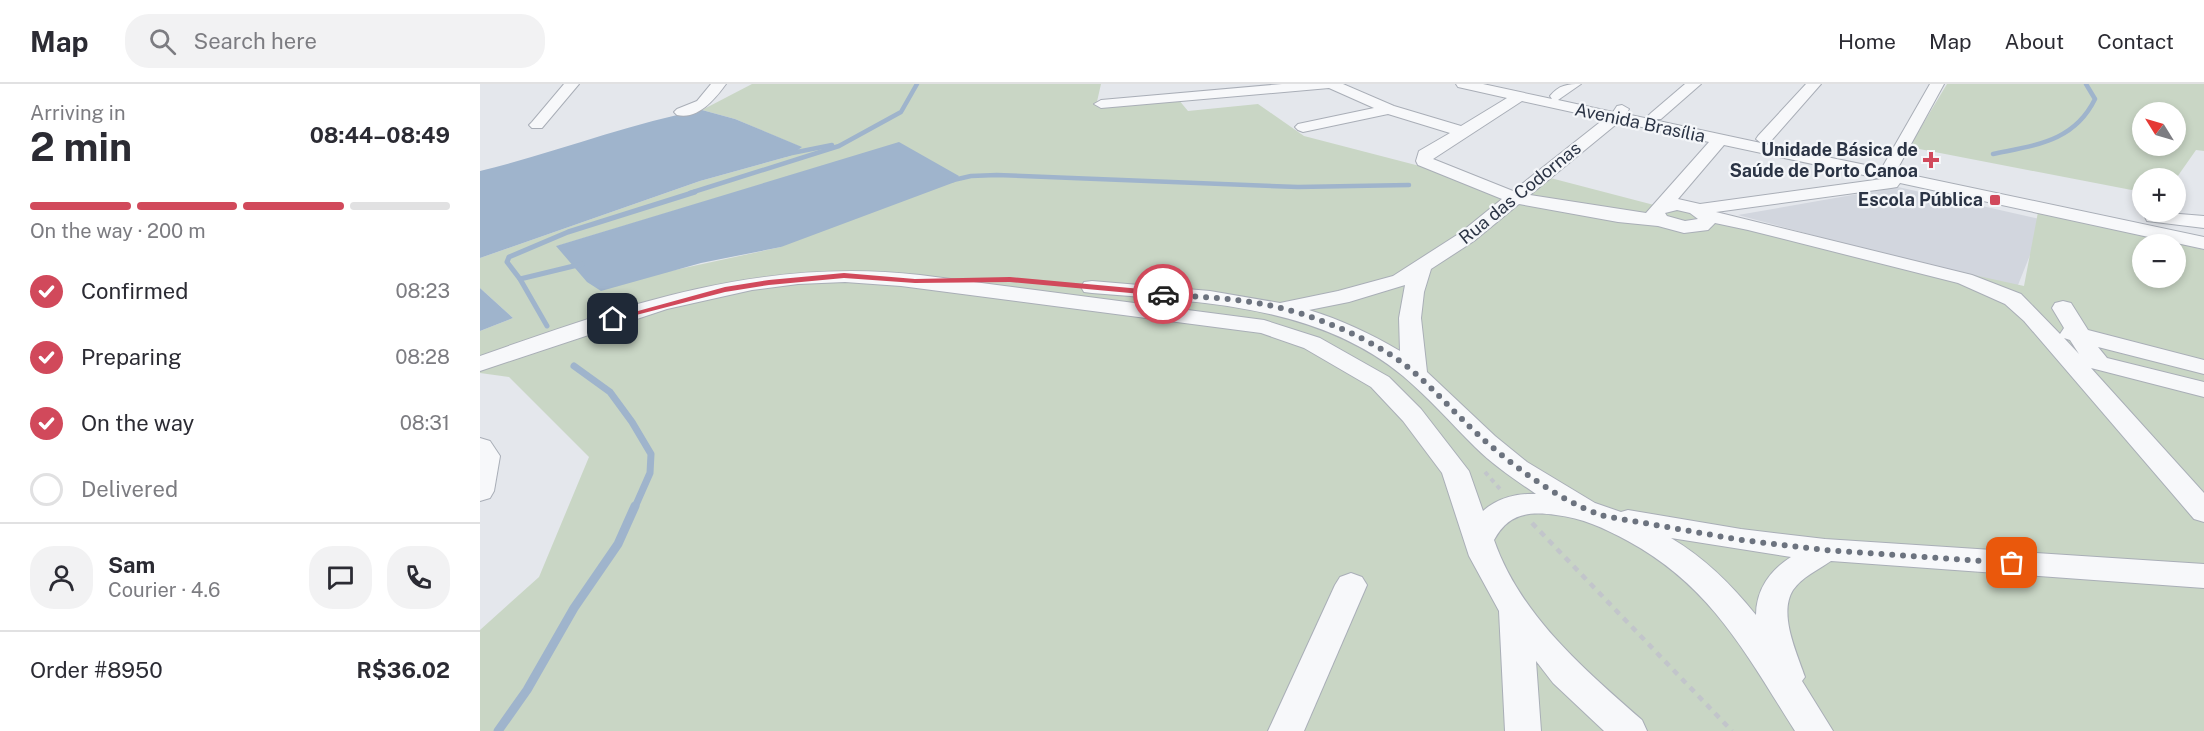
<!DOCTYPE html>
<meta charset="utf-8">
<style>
:root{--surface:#fff;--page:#f2f2f3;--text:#2b2b33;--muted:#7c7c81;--line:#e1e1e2;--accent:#d1495b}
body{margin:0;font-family:"Public Sans",sans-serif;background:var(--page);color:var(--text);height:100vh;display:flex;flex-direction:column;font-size:22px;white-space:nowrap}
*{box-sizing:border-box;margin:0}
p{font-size:20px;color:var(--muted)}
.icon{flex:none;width:33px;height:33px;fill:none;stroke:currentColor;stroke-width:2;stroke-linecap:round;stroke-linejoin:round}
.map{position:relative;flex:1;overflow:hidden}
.drawer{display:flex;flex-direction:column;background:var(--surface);width:480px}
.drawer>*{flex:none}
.needle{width:39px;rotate:307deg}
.tools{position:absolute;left:1652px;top:18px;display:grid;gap:12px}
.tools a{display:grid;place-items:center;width:54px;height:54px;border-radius:50%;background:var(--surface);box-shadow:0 3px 9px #0003;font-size:30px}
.pin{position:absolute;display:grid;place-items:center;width:51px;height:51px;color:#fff;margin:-26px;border-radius:12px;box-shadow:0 3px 9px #0006}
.courier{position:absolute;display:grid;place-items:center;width:60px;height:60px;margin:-30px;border:4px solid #d1495b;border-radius:50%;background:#fff;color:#222;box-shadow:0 2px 8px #0007}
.summary em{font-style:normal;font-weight:700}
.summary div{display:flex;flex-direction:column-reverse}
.summary{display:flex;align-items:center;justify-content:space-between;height:102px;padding:0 30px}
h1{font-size:39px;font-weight:700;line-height:45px}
.bar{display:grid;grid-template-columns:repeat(4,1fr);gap:9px 6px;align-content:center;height:72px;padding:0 30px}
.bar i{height:8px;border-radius:4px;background:var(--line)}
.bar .selected{background:var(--accent)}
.bar p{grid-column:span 4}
.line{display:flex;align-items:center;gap:15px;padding:0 30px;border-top:2px solid var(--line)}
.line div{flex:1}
.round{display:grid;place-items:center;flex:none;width:63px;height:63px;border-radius:24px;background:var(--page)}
ol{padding:0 30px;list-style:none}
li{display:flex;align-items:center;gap:18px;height:66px}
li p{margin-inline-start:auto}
li .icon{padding:6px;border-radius:50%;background:var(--accent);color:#fff;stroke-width:4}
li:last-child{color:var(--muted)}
li i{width:33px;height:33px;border:3px solid var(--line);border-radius:50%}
header{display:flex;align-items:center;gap:36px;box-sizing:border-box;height:84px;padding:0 30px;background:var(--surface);border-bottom:2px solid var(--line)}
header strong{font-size:28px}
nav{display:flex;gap:33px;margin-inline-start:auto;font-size:21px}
.search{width:420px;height:54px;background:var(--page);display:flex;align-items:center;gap:15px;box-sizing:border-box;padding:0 21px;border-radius:24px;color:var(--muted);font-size:22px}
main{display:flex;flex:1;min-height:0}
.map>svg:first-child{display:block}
.built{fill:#d2d6de}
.green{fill:#c9d6c5;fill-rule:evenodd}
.water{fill:#9fb4cc}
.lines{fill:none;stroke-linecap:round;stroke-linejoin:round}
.stream-far3{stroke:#9fb4cc;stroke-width:4.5}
.stream-far2{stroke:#9fb4cc;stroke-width:5}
.stream-far1{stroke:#9fb4cc;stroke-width:7}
.stream{stroke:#9fb4cc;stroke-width:9}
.minor-casing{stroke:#a9aeb7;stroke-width:2}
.path-far1{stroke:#c2c5cb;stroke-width:4;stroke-dasharray:4.5 4.5;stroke-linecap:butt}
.path{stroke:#c2c5cb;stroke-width:4.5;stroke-dasharray:6 6;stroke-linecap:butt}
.minor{fill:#f7f8fa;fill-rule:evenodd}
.route{fill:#d1495b}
.done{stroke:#6c737f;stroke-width:6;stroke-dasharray:0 10.8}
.poi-dot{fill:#d1495b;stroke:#f4f6f9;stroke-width:2}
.labels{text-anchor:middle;stroke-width:4.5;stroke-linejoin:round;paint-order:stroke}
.far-street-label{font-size:18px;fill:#2b3445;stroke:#f4f6f9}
.far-poi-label{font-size:18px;font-weight:bold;fill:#2b3445;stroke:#f4f6f9;text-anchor:end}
</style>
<header>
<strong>Map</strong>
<div class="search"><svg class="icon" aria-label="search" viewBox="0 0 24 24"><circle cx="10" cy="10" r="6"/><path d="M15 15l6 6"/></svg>Search here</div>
<nav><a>Home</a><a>Map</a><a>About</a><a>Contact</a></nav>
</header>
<main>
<section class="drawer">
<div class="summary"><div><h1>2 min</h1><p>Arriving in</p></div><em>08:44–08:49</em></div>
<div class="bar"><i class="selected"></i><i class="selected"></i><i class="selected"></i><i></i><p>On the way · 200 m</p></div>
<ol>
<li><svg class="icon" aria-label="check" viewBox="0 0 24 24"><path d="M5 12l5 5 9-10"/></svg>Confirmed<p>08:23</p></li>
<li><svg class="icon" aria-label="check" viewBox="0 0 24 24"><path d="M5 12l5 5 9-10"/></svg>Preparing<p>08:28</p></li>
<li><svg class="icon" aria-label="check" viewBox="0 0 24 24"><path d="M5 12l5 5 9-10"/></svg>On the way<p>08:31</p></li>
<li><i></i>Delivered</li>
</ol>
<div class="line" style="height:108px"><a class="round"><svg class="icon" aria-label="person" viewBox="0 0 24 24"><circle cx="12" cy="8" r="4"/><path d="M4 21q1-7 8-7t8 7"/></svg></a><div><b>Sam</b><p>Courier · 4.6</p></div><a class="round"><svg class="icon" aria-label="chat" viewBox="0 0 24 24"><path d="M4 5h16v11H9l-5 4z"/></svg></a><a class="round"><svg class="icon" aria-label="phone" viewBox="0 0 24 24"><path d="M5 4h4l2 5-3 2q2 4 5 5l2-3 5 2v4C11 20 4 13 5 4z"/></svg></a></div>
<div class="line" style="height:78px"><div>Order #8950</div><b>R$36.02</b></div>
</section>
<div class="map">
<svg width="1724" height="647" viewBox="0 0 1724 647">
<rect width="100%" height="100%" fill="#e4e7ec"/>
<path class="built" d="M1418 103 1564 136 1536 206 1258 131Z"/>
<g class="green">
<path d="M272 0H621L616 22 698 15 708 27 778 20 824 52 1036 107 1059 91 1174 121 1544 202 1558 128 1690 156 1724 166V647H0V546L59 493 109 373 29 293 0 289V247L33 234 0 204V174L220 97 310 72 321 63 255 35 222 26ZM419 59 301 163 181 189 77 162ZM1662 160H1695V194H1662Z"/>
<path d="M1467 0H1724V67L1716 66 1695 96 1662 94V108L1429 63ZM1662 28H1695V62H1662Z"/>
</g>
<g class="water">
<path d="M222 26 255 35 322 63 310 72 220 97 0 174V87C75 69 146 40 222 26Z"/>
<path d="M419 58 479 92 475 98 301 163 221 179 121 207 107 198 76 162Z"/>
<path d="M0 204 33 234 0 247Z"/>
</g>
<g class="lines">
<g class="stream-far3">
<path d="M307 70 352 61"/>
<path d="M1513 70C1555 61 1594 58 1615 15L1606 0"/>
<path d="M469 97 491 92 517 91 818 103 929 101"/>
<path d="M210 109 359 62 421 28 437 0"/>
</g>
<g class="stream-far2">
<path d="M40 195 102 180"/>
<path d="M67 242 40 195 27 178 29 173 88 148 215 108"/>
</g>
<path class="stream-far1" d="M94 282 130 308 152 338 171 370 170 389 155 423"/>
<path class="stream" d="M18 647 47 606 94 524 138 460 155 422"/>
<defs>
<g id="minor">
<path d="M84 0H99L62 44H52L49 41 52 38Z"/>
<path d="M231 0H246C235 15 218 36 197 31L194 28 197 25 217 17Z"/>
<path d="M802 0H863L914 22 981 42 1027 14 978 3 976 0H1003L1072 15 1070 12C1079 1 1087 0 1101 0L1078 16 1133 28 1137 22 1142 21 1149 25 1146 30 1281 59 1276 55 1278 52 1326 0H1341L1290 58 1284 60 1405 85 1403 82 1450 0H1464L1419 82 1412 87 1724 153V165L1420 99 1417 103 1411 104 1236 128 1492 191 1541 210 1580 250 1584 244 1572 224 1575 219 1583 217 1591 219 1608 246 1724 276V290L1618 263 1627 274 1724 298V313L1611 284 1724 409V438L1714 435 1544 237 1525 220 1478 199 1268 146 1235 139 1228 146 1204 149 1178 142 1138 138 1039 120 994 157 951 185 944 208 941 234 947 288 1015 352 1047 378 1115 419 1141 428 1148 426 1261 445 1345 455 1724 480V504L1351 477C1338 486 1322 493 1313 506 1298 530 1317 569 1325 593L1322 597 1353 647H1315C1266 570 1231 502 1148 457 1124 444 1102 434 1076 431 1048 427 1028 430 1014 456 1040 531 1104 585 1162 636L1167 647H1124L1073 599 1056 577 1061 647H1025L1019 527 989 472 962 389 923 337 891 303 824 264 781 249 421 202 365 198 318 200 272 206 187 225 0 287V272C147 220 282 173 440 191L784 236 840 254 909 293 941 325 989 387 1003 427C1017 414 1038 409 1056 410 1034 395 1013 381 995 363 971 339 949 314 923 292 836 220 719 218 612 209L604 208 601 203 604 198 612 197 730 207 800 219 858 207 913 192 980 149 1022 115 938 81 936 77 939 67 970 49 908 30 823 48 818 46 815 43 818 40 894 24 849 4 621 24 614 20 621 16ZM1042 17 1124 35 1033 107 953 75ZM1139 38 1229 58 1166 129 1050 111ZM1244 61 1402 95 1220 120 1198 115ZM1197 126 1210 129 1218 135 1205 137 1187 132 1185 129ZM925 201 919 234 920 267C891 250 862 236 829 226L869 218ZM1584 254 1590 256 1599 270ZM1191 454 1311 473C1290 486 1276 506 1276 531 1252 501 1225 474 1191 454Z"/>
<path d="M1205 0H1221L1181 35H1171L1168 32 1171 29Z"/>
<path d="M1675 128 1724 132V144L1667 137 1665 133 1667 129Z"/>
<path d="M0 354 10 357 20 372 14 407 10 414 0 417Z"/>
<path d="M871 489 882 493 887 501 824 647H788L855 501 860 493Z"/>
</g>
</defs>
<use href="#minor" class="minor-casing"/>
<path class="path-far1" d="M1005 388 1020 405"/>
<path class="path" d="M1052 439 1252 647"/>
<use href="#minor" class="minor"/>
</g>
<path class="route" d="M364 189 435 195 530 193 683 207 687 210 683 212 530 198 435 199 364 194 289 201 245 208 133 237 129 235 245 203 289 196Z"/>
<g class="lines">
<path class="done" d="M683 210C718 213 754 214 788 221 831 230 877 249 914 273 941 291 962 316 985 338 1020 373 1077 417 1124 432L1261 456 1345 466 1532 479"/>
</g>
<g class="poi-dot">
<path d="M1448 67h6v6h6v6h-6v6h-6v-6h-6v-6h6z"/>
<rect x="1509" y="110" width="12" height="12" rx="3"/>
</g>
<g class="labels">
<g class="far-street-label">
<text transform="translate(1160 39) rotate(12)" y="6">Avenida Brasília</text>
<text transform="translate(1040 109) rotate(-39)" y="6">Rua das Codornas</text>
</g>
<g class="far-poi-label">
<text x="1438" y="72">Unidade Básica de<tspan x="1438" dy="21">Saúde de Porto Canoa</tspan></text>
<text x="1503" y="122">Escola Pública</text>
</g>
</g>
</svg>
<div class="tools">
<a><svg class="needle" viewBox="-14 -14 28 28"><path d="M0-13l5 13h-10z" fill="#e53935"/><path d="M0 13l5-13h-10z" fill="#7c7c81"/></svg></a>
<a>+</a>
<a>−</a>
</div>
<div class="pin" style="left:1532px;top:479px;background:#ea580c"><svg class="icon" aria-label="bag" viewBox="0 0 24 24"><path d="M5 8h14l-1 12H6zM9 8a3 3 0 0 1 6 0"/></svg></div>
<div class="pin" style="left:133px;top:235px;background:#1f2937"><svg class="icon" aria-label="home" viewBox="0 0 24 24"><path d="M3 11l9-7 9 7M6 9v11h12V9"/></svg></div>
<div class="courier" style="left:683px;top:210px"><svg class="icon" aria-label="car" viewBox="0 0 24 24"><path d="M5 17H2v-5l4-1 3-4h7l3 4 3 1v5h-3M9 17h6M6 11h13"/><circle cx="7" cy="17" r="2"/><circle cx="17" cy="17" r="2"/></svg></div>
</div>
</main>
